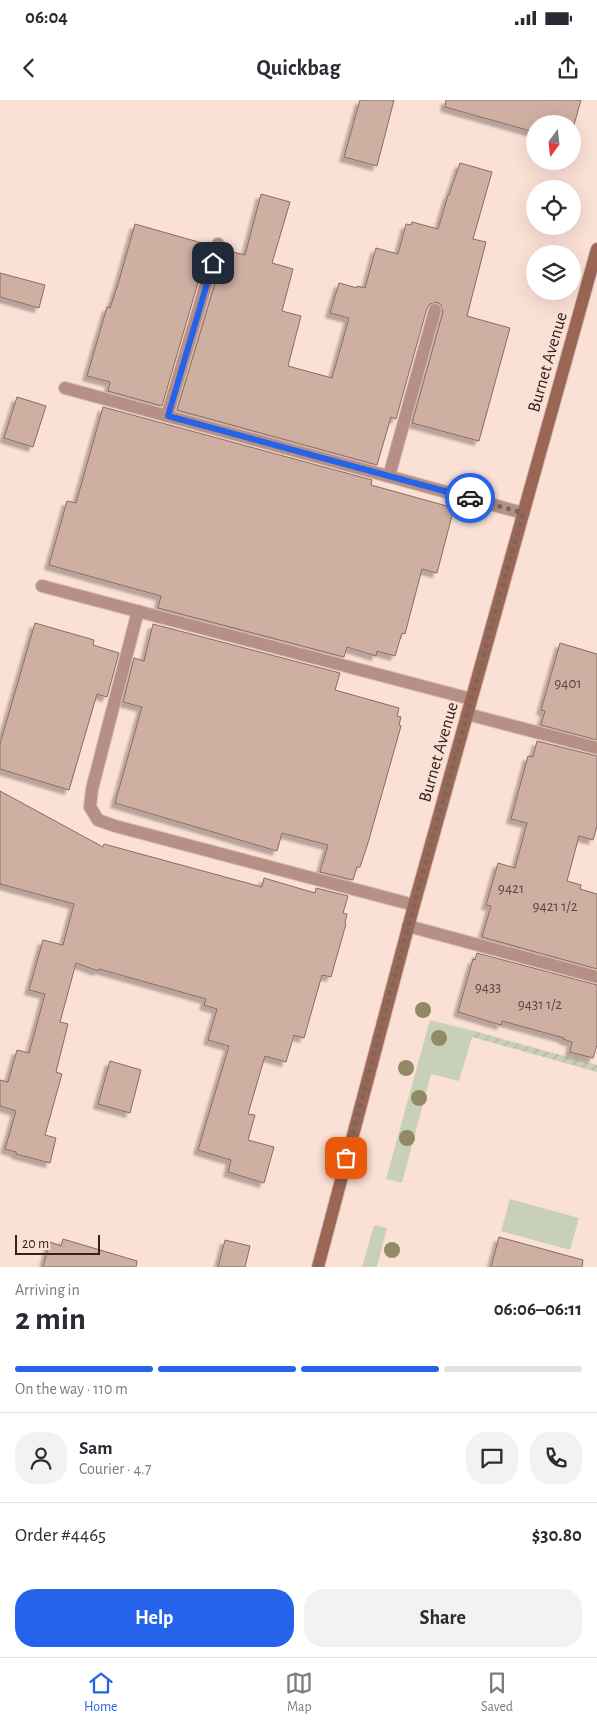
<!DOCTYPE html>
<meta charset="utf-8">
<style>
:root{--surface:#fff;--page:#f2f2f3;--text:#2b2b33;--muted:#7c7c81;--line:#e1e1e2;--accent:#2563eb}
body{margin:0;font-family:"Alegreya Sans",sans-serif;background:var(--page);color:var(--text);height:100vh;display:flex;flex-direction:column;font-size:19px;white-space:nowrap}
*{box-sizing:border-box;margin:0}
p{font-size:16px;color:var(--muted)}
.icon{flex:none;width:28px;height:28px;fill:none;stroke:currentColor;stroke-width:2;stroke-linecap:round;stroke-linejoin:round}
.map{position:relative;height:1167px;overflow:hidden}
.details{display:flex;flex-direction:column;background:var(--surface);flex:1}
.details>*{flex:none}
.needle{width:32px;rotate:195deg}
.controls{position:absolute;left:526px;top:15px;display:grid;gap:10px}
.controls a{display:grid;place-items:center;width:55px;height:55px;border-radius:50%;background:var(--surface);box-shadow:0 5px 20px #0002;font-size:25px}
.scale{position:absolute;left:15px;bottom:12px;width:85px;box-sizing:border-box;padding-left:5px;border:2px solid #31241f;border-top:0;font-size:14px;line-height:18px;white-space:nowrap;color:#31241f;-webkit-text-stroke:4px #fbe0d5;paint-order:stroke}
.pin{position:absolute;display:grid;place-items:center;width:42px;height:42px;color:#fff;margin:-21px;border-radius:10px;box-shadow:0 2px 8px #0006}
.courier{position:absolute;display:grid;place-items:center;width:50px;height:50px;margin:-25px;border:4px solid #2563eb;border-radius:50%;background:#fff;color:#222;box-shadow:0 1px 6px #0007}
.overview em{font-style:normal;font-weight:700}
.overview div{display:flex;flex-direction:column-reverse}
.overview{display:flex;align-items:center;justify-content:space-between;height:85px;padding:0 15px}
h1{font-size:32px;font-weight:700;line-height:38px}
.bar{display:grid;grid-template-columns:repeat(4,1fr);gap:8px 5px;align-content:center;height:60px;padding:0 15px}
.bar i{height:6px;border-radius:4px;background:var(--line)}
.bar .active{background:var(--accent)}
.bar p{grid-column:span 4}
.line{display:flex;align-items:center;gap:12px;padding:0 15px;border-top:1px solid var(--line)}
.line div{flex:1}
.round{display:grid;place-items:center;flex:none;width:52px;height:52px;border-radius:20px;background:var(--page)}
.action{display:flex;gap:10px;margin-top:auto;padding:10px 15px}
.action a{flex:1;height:58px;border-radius:20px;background:var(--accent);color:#fff;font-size:20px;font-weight:700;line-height:58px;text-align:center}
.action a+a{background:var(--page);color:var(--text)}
.status{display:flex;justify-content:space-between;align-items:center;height:35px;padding:0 25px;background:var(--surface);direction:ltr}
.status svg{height:14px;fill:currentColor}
header{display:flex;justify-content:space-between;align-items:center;height:65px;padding:0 15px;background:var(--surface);font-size:22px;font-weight:700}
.tab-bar{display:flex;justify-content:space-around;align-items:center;height:70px;border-top:1px solid var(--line);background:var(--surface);font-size:14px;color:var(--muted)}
.tab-bar a{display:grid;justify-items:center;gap:2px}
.tab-bar .active{color:var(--accent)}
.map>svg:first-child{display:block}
.grass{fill:#c9d0b9}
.garden{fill:url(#garden-furrows)}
.building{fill:#cfafa2;stroke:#8a6c60;filter:url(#shadow)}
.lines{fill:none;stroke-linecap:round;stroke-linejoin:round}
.lane-casing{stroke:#d7beb4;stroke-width:14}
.secondary-casing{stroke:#d7beb4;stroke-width:14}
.lane{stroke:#b69084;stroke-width:12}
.secondary{stroke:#9c6655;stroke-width:12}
.tree{fill:#908a66}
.done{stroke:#78665f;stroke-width:5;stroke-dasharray:0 9}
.route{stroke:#2563eb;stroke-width:6}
.labels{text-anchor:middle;stroke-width:4.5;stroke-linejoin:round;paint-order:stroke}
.number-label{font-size:15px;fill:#584740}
.street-label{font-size:18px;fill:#31241f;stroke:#fbe0d5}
</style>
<div class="status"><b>06:04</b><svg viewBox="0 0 49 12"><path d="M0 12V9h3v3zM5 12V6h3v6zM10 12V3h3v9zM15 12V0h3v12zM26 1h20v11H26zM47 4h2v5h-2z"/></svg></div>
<header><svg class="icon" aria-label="back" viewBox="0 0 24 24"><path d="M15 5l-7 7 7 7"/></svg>Quickbag<svg class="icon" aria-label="share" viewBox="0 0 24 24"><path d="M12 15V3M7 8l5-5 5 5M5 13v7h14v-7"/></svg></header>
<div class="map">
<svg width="597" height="1167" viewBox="0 0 597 1167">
<defs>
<pattern id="garden-furrows" width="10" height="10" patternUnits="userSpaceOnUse" patternTransform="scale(1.25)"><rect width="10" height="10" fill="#c9d0b9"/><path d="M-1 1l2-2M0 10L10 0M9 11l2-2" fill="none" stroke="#adb29f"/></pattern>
<filter id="shadow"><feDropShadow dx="-4.5" dy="4.5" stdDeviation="1" flood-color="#0004"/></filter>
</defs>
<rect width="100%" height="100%" fill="#fbe0d5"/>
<g class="grass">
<path d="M430 920 474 931 459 981 431 974 402 1083 386 1079Z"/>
<path d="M510 1099 579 1118 570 1150 501 1131Z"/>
<path d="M374 1125 387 1128 377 1167H362Z"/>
</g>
<path class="garden" d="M474 931 597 965V972L472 937Z"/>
<g class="building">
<path d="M360 0H394L377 66 344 57Z"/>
<path d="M446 0H581L572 32V24H535V35H533L534 32 445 7Z"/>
<path d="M460 63 492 72 473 139 486 142 467 216 510 228 479 341 412 323 443 212 441 205 437 202 430 204 427 208 396 319 391 317 377 365 177 310 225 150 245 155 261 94 290 102 272 163 293 169 282 211 301 216 288 266 332 278 349 218 330 213 339 183 357 188V186L365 188 376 148 398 154 406 124 411 125 412 122 438 129 448 95H449Z"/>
<path d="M135 124 209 145 162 306 108 291 110 282 87 276 107 207 110 208 118 184Z"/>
<path d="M0 173 45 185 39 208 0 197Z"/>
<path d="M17 297 46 306 33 347 4 338Z"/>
<path d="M103 307 372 380 371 385 454 408 437 473 422 469 405 534 402 533 395 556 377 551 376 556 347 547 344 557 158 508 161 496 49 465 67 401 76 403Z"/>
<path d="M35 523 94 540 93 545 119 553 107 597 97 594 69 690 0 669V644Z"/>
<path d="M153 524 340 573 335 590 399 608 397 616 401 617 399 625 401 626 368 743 360 767H357L353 780 320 772 328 745 282 733 277 751 115 703 142 607 123 602 134 558 144 561Z"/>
<path d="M560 543 597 554V640L541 625 545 611 541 610Z"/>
<path d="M537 641 597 656V726L593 740 579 736 567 781 581 785 580 789 597 794V869L482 837 491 806 486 805 498 763 515 768 527 723 511 719 528 656 533 657Z"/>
<path d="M0 691 103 747 104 744 262 787 264 778 315 793 316 788 348 796 343 813 347 814 345 823 346 824 331 877 322 875 304 938 294 935 286 962 265 956 248 1014 255 1015 248 1040 274 1047 264 1083 228 1072 231 1060 198 1050 229 946 208 940 217 909 204 905 206 899 99 869 98 871 76 863 60 922 68 924 56 972 62 974 45 1035 56 1038 50 1063 16 1054V1052L5 1049 16 1011 0 1006V980L8 982 17 950 29 953 45 894 29 890 43 840 63 845 74 804 0 784Z"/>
<path d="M477 853 597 885V945L593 958 570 952 572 942 563 939 564 938 502 921 501 925 458 912 473 859 475 860Z"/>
<path d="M110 961 141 970 130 1013 98 1004Z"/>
<path d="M499 1137 583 1160 582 1167H491Z"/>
<path d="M63 1139 137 1161 136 1167H43L50 1142 61 1146Z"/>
<path d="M225 1140 250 1146 245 1167H218Z"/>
</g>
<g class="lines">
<defs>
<g id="lane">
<path d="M65 288 523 413"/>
<path d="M167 316 218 144"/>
<path d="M389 376 435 210"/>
<path d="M42 486 471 599"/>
<path d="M138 511 92 689 90 707 98 720 115 726 414 805"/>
<path d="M467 614 597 648"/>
<path d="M408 826 597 877"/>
</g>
<path id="secondary" d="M318 1167 414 805 597 149"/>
</defs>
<use href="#lane" class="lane-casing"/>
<use href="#secondary" class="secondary-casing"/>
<use href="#lane" class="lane"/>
<use href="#secondary" class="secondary"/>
</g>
<g class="tree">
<circle cx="423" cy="910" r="8"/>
<circle cx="439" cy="938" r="8"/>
<circle cx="406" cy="968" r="8"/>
<circle cx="419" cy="998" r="8"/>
<circle cx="407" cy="1038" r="8"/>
<circle cx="392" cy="1150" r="8"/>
</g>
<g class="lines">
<path class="done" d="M346 1058 414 805 523 413 470 398"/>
<path class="route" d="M213 163 168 316 470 398"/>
</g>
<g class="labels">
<g class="number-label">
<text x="568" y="588">9401</text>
<text x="511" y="793">9421</text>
<text x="555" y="811">9421 1/2</text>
<text x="488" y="892">9433</text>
<text x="540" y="909">9431 1/2</text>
</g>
<g class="street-label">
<text transform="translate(547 262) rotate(-74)" y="6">Burnet Avenue</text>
<text transform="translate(438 652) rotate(-74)" y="6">Burnet Avenue</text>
</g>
</g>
</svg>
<div class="controls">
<a><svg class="needle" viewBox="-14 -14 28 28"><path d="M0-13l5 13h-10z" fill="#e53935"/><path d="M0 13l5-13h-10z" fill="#7c7c81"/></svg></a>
<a><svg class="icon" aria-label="locate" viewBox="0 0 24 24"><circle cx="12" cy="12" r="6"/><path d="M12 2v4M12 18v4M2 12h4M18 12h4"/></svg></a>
<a><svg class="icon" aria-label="layers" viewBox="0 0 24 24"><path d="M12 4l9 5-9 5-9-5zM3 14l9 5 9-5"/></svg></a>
</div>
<div class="scale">20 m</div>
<div class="pin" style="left:346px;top:1058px;background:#ea580c"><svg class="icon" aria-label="bag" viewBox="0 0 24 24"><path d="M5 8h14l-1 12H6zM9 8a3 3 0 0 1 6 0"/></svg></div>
<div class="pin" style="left:213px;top:163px;background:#1f2937"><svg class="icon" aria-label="home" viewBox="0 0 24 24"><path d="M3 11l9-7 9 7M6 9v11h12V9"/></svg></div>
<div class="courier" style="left:470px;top:398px"><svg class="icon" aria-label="car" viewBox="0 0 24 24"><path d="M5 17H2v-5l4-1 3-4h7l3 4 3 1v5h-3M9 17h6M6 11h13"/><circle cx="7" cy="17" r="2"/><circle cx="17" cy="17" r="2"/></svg></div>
</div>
<section class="details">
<div class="overview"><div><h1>2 min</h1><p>Arriving in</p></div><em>06:06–06:11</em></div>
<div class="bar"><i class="active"></i><i class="active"></i><i class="active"></i><i></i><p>On the way · 110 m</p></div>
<div class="line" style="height:90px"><a class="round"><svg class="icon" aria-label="person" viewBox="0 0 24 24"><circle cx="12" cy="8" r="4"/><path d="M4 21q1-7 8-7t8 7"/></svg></a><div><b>Sam</b><p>Courier · 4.7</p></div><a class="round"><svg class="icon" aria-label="chat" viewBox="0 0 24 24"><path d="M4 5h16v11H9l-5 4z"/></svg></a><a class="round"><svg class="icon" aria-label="phone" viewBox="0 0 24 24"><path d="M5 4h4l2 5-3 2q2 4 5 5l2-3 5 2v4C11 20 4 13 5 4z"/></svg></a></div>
<div class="line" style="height:65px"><div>Order #4465</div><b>$30.80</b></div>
<div class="action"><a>Help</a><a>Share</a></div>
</section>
<nav class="tab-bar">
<a class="active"><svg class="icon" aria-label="home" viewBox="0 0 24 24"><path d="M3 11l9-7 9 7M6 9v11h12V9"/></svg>Home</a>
<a><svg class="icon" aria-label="map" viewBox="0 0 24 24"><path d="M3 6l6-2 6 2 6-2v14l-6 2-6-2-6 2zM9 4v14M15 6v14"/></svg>Map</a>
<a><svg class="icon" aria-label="saved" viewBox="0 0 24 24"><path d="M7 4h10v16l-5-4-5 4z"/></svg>Saved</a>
</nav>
